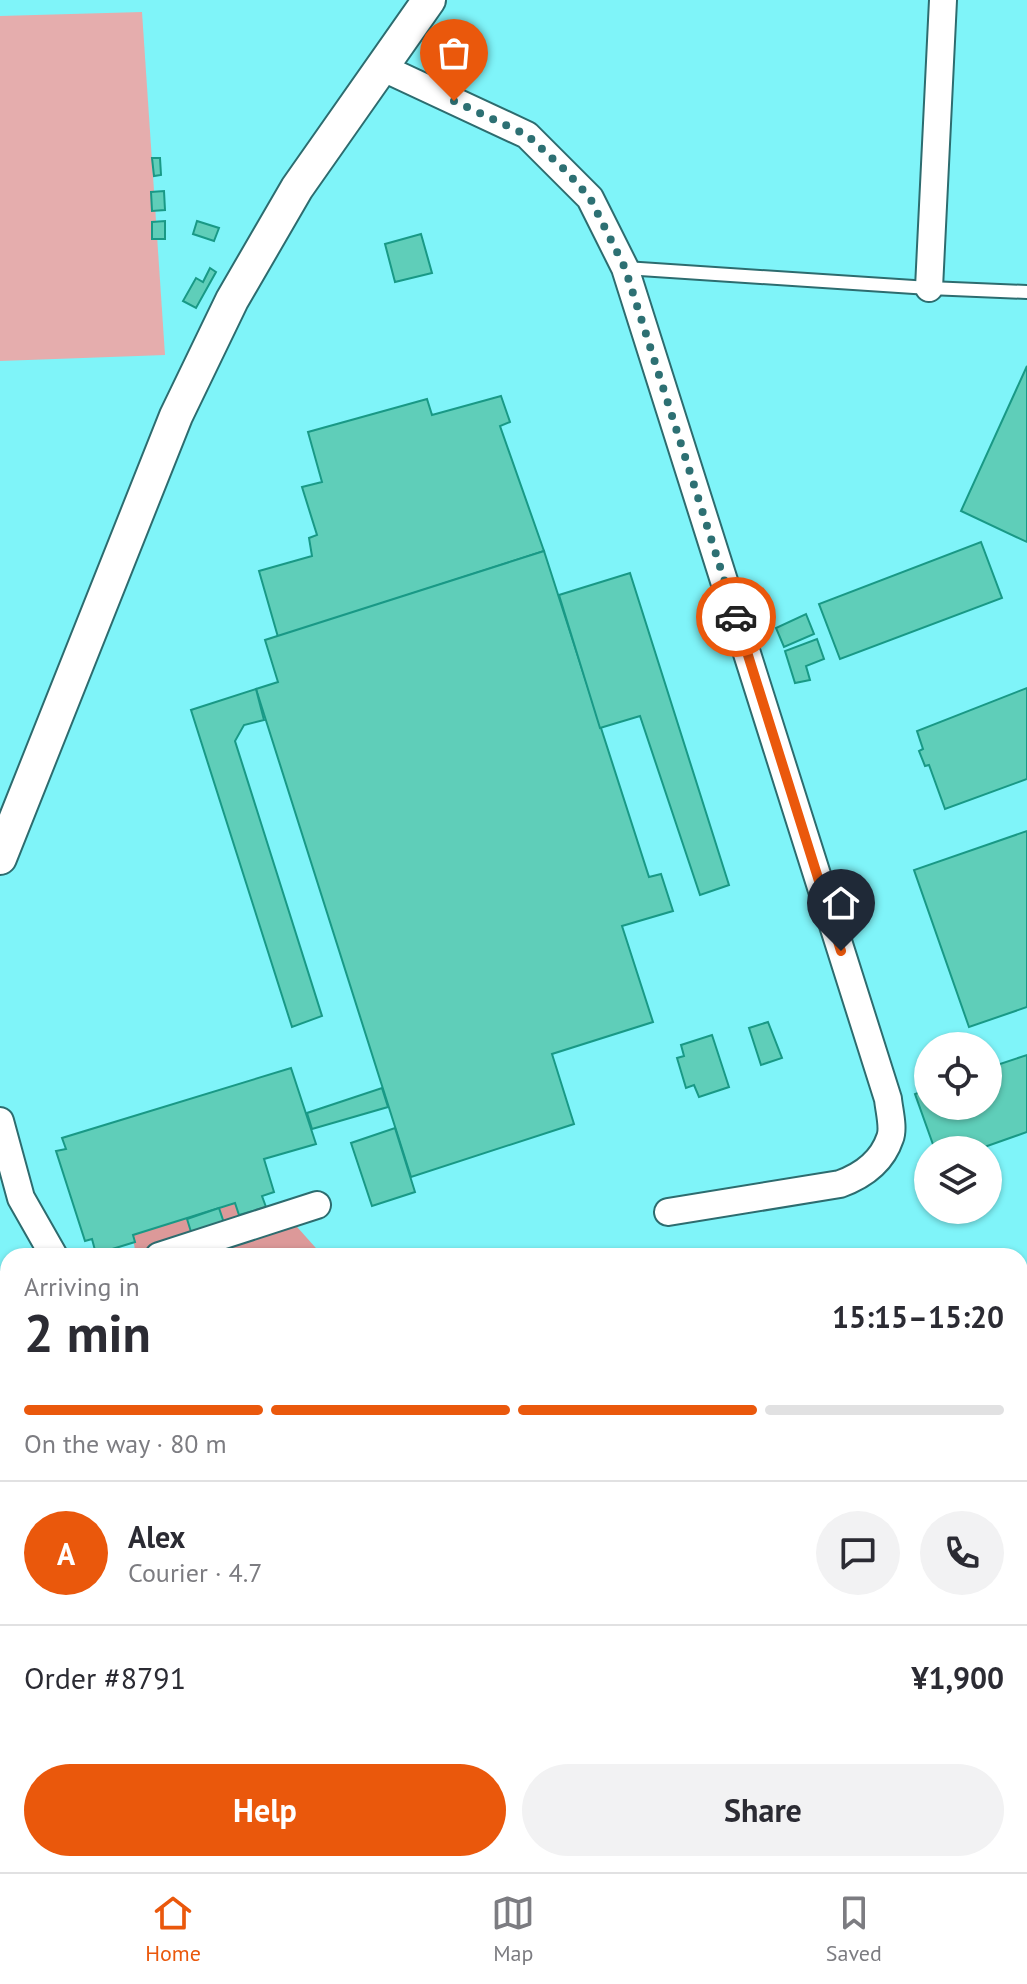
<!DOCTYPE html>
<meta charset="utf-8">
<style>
:root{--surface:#fff;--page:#f2f2f3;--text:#2b2b33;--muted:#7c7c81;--line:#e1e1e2;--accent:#ea580c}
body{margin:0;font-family:"PT Sans",sans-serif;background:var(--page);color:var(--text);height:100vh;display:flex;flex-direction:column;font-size:30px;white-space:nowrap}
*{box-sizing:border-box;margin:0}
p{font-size:26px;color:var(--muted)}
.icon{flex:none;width:44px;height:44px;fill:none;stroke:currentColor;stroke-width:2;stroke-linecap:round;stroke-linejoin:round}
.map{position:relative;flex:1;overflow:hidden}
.sheet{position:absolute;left:0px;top:1248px;width:1028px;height:624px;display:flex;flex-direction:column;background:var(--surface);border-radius:24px 24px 0 0;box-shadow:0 2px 6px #0004}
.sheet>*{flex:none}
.controls{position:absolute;left:914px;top:1032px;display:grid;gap:16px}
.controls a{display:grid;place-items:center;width:88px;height:88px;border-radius:50%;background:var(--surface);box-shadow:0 2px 6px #0004;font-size:40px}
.pin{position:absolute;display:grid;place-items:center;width:68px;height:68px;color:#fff;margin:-82px -34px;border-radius:50% 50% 50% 0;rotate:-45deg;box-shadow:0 0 8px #0007}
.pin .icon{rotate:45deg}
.courier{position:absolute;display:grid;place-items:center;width:80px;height:80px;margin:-40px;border:6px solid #ea580c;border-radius:50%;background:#fff;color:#222;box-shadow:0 2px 10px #0007}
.overview em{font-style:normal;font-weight:700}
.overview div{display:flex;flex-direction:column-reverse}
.overview{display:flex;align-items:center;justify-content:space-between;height:136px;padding:0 24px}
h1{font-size:52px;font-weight:700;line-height:60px}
.bar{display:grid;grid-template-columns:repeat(4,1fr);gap:12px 8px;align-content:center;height:96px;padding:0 24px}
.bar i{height:10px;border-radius:6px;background:var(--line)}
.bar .selected{background:var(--accent)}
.bar p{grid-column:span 4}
.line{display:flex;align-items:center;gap:20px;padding:0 24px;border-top:2px solid var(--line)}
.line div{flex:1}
.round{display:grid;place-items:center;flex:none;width:84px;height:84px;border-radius:42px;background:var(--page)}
.primary-button{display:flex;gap:16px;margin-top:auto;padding:16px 24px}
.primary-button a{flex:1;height:92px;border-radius:48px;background:var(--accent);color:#fff;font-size:32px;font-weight:700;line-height:92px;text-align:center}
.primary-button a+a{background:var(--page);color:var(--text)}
.tabs{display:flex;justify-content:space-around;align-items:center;height:112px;border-top:2px solid var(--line);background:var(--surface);font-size:22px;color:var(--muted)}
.tabs a{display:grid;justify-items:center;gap:4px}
.tabs .selected{color:var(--accent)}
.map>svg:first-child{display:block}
.green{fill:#e5adad}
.forest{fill:#dc9999}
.building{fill:#5fceb9;stroke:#199986;stroke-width:2}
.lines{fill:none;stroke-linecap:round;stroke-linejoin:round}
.service-casing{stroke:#2d6c6f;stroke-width:16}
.minor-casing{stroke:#2d6c6f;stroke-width:30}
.tertiary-casing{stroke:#2d6c6f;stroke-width:36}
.service{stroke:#fff;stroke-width:12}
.minor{stroke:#fff;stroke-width:26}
.tertiary{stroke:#fff;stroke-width:32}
.done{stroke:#2d7073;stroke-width:8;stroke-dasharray:0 14.4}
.route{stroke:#ea580c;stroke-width:10}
</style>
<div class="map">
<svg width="1027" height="1872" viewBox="0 0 1027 1872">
<rect width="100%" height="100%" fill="#7ff4f9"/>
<path class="green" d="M142 12 165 355 0 361V16Z"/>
<g class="forest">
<path d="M226 1186 290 1219 323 1256H136L128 1207Z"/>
<path d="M1027 1348V1872H408L406 1864H1020V1351Z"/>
<path d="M8 1659V1864H122L117 1872H0V1665Z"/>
</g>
<g class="building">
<path d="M152 158H160L161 175 154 176Z"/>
<path d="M164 191 165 210 152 211 151 192Z"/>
<path d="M165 221V239H152V222Z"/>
<path d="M197 221 219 228 214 241 193 234Z"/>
<path d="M421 234 432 273 395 282 385 244Z"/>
<path d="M210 268 216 272 196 308 183 301 196 278 203 282Z"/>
<path d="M1027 366V542L961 511Z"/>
<path d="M501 396 510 422 500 426 544 551 278 637 259 571 312 556 309 538 317 535 302 487 322 482 308 432 427 399 432 415Z"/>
<path d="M981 542 1002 598 840 659 819 604Z"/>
<path d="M544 551 649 877 661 874 673 911 622 926 653 1022 552 1054 574 1124 411 1177 256 689 278 682 265 640Z"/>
<path d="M630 573 729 885 700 895 640 716 600 728 559 595Z"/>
<path d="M806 614 814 634 784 647 776 628Z"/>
<path d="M817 639 824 659 806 666 810 680 795 683 785 651Z"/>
<path d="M1027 688V779L945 809 929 765 925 766 919 751 923 749 917 731Z"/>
<path d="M256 689 264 720 244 725 235 741 322 1016 292 1027 191 710Z"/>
<path d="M1027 831V1007L969 1027 914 870Z"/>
<path d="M768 1022 782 1058 761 1065 749 1028Z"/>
<path d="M712 1035 729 1087 699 1097 694 1085 686 1088 677 1058 684 1056 681 1045Z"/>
<path d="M1027 1055V1132L976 1150H935L915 1094 928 1089V1106H988V1068Z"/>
<path d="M291 1068 316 1144 264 1159 274 1192 262 1196 266 1207 239 1215 235 1203 133 1235 135 1242 96 1254 92 1239 85 1241 56 1151 66 1149 62 1138Z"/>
<path d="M382 1088 388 1107 312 1129 307 1113Z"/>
<path d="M395 1128 415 1192 372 1206 351 1143Z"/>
<path d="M219 1208 230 1241 197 1251 187 1219Z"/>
</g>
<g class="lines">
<defs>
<path id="service" d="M625 268 929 288 1027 292"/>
<g id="minor">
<path d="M381 67 527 135 590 198 625 268 888 1099C889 1110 894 1128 890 1138 882 1162 862 1176 840 1184L668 1212"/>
<path d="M929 288 943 0"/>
<path d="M0 1121 21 1198 54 1256"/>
<path d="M159 1256 317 1205"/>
<path d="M0 1836 8 1827"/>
</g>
<path id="tertiary" d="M0 858 176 416 232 300 297 188 429 0"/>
</defs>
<use href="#service" class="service-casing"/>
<use href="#minor" class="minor-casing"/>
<use href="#tertiary" class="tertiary-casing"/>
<use href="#service" class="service"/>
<use href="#minor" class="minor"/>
<use href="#tertiary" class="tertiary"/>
</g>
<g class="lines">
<path class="done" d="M454 101 527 135 566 171 590 198 625 268 736 617"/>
<path class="route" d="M736 617 841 951"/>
</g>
</svg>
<div class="controls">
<a><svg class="icon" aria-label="locate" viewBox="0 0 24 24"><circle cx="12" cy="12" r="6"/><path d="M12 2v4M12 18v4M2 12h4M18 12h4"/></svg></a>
<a><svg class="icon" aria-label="layers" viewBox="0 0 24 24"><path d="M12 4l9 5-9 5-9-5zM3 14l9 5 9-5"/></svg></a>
</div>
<div class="pin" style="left:454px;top:101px;background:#ea580c"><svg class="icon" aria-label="bag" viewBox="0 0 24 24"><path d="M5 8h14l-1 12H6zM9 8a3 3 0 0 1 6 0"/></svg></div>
<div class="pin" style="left:841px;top:951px;background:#1f2937"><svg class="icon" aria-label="home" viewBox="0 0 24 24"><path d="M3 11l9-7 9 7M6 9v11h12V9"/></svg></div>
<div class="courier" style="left:736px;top:617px"><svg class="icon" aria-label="car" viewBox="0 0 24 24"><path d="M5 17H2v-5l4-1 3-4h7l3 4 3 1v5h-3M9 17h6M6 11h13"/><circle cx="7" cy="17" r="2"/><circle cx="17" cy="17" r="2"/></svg></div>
<section class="sheet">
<div class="overview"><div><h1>2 min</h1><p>Arriving in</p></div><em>15:15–15:20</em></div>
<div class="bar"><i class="selected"></i><i class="selected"></i><i class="selected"></i><i></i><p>On the way · 80 m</p></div>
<div class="line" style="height:144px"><b class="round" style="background:var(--accent);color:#fff">A</b><div><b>Alex</b><p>Courier · 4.7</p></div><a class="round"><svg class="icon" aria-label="chat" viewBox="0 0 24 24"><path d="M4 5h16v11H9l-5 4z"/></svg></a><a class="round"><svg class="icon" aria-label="phone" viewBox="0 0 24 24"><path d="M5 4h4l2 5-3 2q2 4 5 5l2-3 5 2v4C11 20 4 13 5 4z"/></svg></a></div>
<div class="line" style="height:104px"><div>Order #8791</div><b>¥1,900</b></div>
<div class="primary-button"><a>Help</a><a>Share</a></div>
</section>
</div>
<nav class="tabs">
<a class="selected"><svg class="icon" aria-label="home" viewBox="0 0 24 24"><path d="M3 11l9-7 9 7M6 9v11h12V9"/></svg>Home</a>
<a><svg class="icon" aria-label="map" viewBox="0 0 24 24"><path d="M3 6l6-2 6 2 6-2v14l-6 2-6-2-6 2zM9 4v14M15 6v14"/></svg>Map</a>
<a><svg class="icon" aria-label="saved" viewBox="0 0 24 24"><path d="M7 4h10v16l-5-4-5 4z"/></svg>Saved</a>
</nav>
